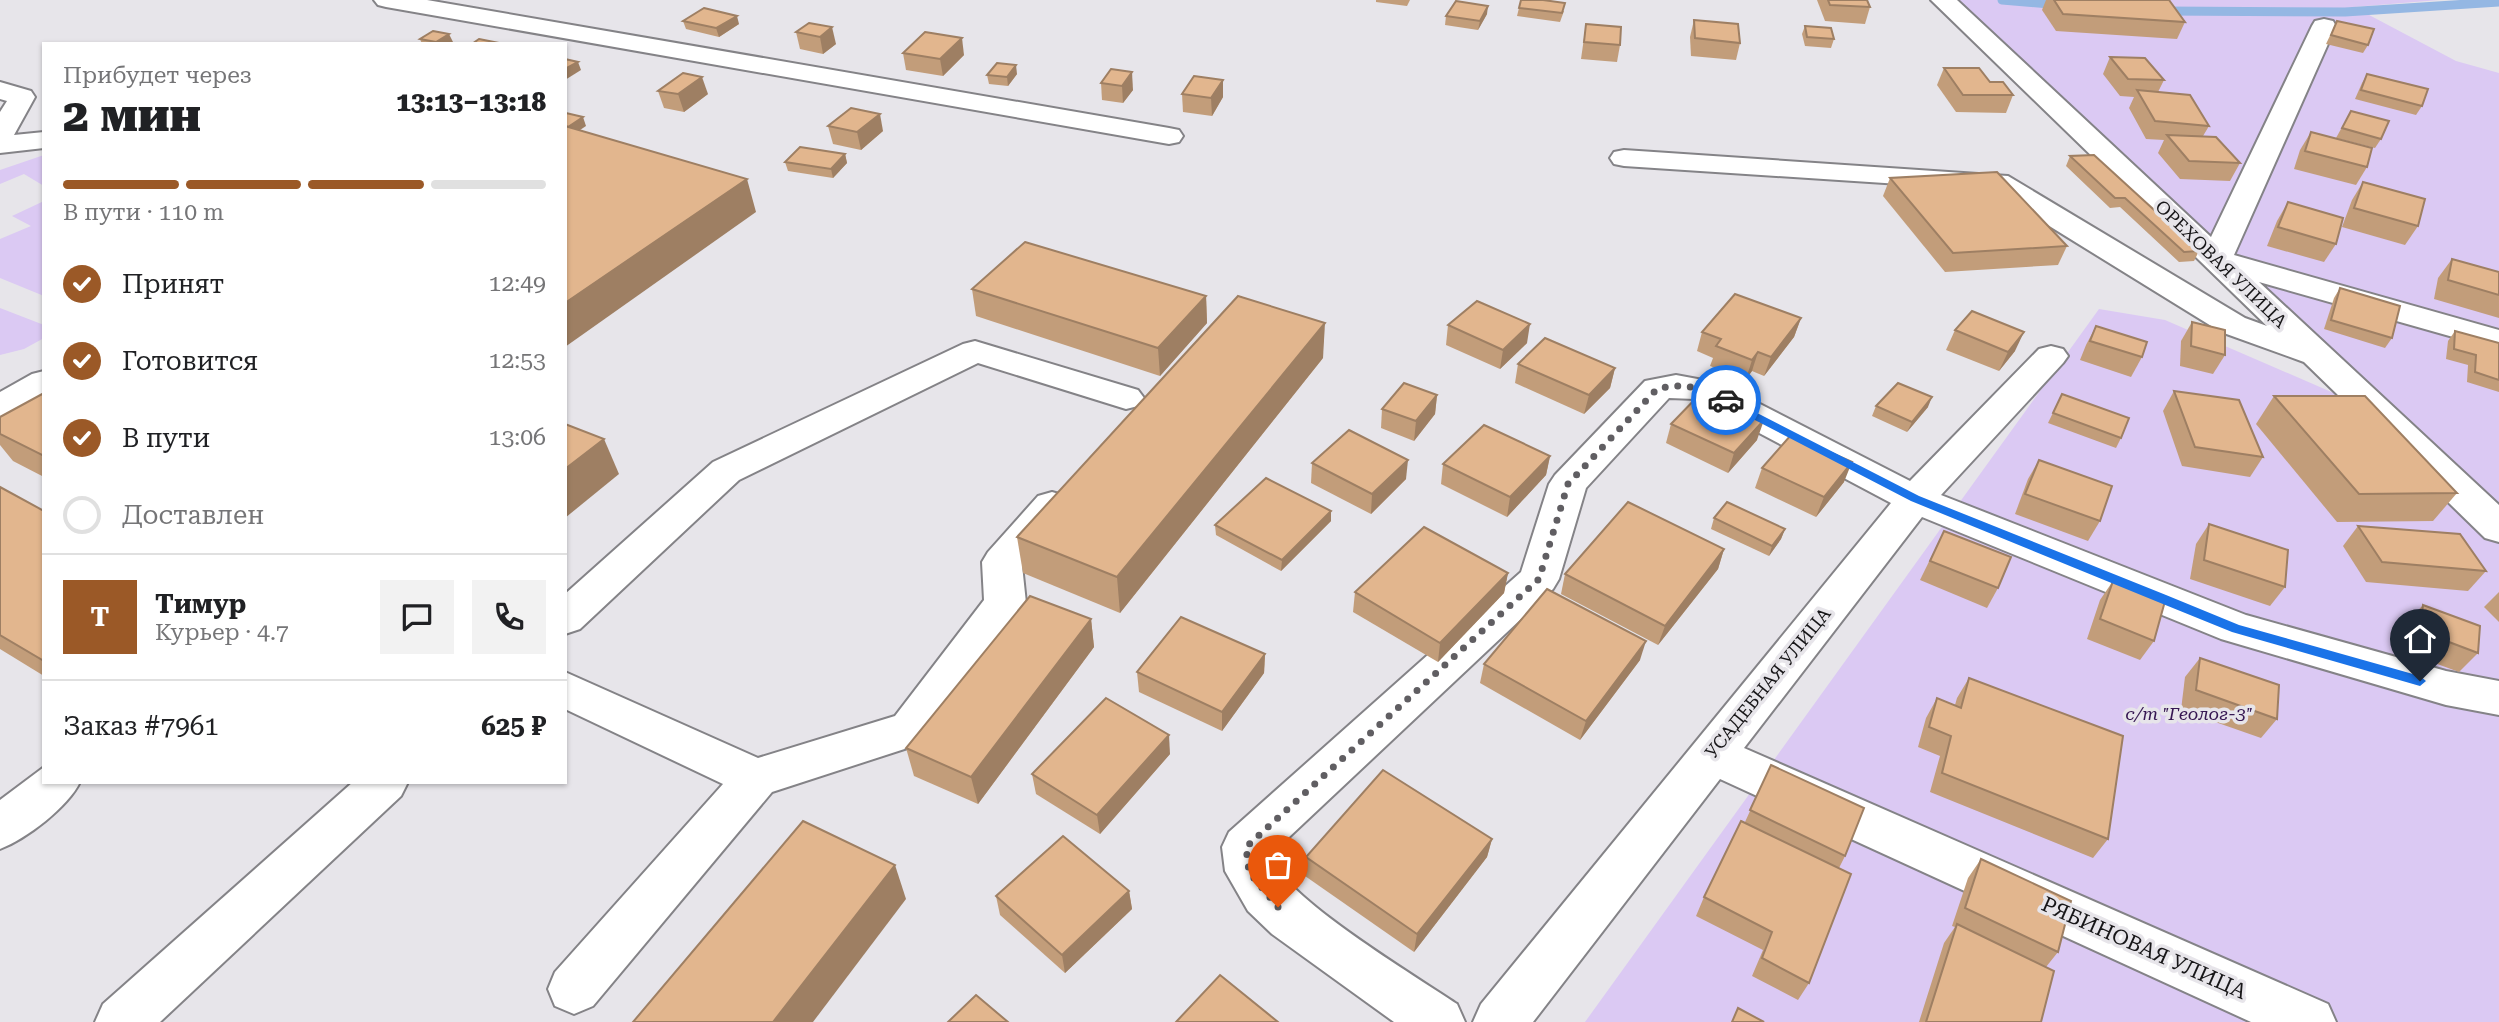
<!DOCTYPE html>
<html lang="ru">
<meta charset="utf-8">
<style>
:root{--surface:#fff;--page:#f2f2f2;--text:#202124;--muted:#757577;--line:#e0e0e0;--accent:#9b5927}
body{margin:0;font-family:"Roboto Serif",serif;background:var(--page);color:var(--text);height:100vh;display:flex;flex-direction:column;font-size:26px;white-space:nowrap}
*{box-sizing:border-box;margin:0}
p{font-size:23px;color:var(--muted)}
.icon{flex:none;width:38px;height:38px;fill:none;stroke:currentColor;stroke-width:2;stroke-linecap:round;stroke-linejoin:round}
.map{position:relative;flex:1;overflow:hidden}
.drawer{position:absolute;left:42px;top:42px;width:525px;height:742px;display:flex;flex-direction:column;background:var(--surface);border-radius:0px;box-shadow:0 2px 5px #0004}
.drawer>*{flex:none}
.pin{position:absolute;display:grid;place-items:center;width:60px;height:60px;color:#fff;margin:-72px -30px;border-radius:50% 50% 50% 0;rotate:-45deg;box-shadow:0 0 7px #0007}
.pin .icon{rotate:45deg}
.courier{position:absolute;display:grid;place-items:center;width:70px;height:70px;margin:-35px;border:5px solid #1a73e8;border-radius:50%;background:#fff;color:#222;box-shadow:0 2px 9px #0007}
.overview em{font-style:normal;font-weight:800}
.overview div{display:flex;flex-direction:column-reverse}
.overview{display:flex;align-items:center;justify-content:space-between;height:119px;padding:0 21px}
h1{font-size:46px;font-weight:800;line-height:52px}
.bar{display:grid;grid-template-columns:repeat(4,1fr);gap:10px 7px;align-content:center;height:84px;padding:0 21px}
.bar i{height:9px;border-radius:5px;background:var(--line)}
.bar .current{background:var(--accent)}
.bar p{grid-column:span 4}
.line{display:flex;align-items:center;gap:18px;padding:0 21px;border-top:2px solid var(--line)}
.line div{flex:1}
.round{display:grid;place-items:center;flex:none;width:74px;height:74px;border-radius:0px;background:var(--page)}
ol{padding:0 21px;list-style:none}
li{display:flex;align-items:center;gap:21px;height:77px}
li p{margin-inline-start:auto}
li .icon{padding:7px;border-radius:50%;background:var(--accent);color:#fff;stroke-width:4}
li:last-child{color:var(--muted)}
li i{width:38px;height:38px;border:4px solid var(--line);border-radius:50%}
.map>svg:first-child{display:block}
.green{fill:#dbc9f3}
.lines{fill:none;stroke-linecap:round;stroke-linejoin:round}
.stream{stroke:#94b7e3;stroke-width:9}
.minor-casing{stroke:#848387;stroke-width:4}
.minor{fill:#fff;fill-rule:evenodd}
.wall{fill:#c29d7a}
.shaded-wall{fill:#9e7f63}
.building{fill:#e2b68e;stroke:#9e7f63;stroke-width:2}
.route{fill:#1a73e8}
.done{stroke:#605e62;stroke-width:7;stroke-dasharray:0 12.6}
.labels{text-anchor:middle;stroke-width:7;stroke-linejoin:round;paint-order:stroke}
.street-label{font-size:18px;fill:#171618;stroke:#e7e5ea}
.park-label{font-size:18px;font-style:italic;fill:#361752;stroke:#e7e5ea}
.near-street-label{font-size:21px;fill:#171618;stroke:#e7e5ea}
</style>
<div class="map">
<svg width="2499" height="1022" viewBox="0 0 2499 1022">
<rect width="100%" height="100%" fill="#e7e5ea"/>
<g class="green">
<path d="M1955 0H2439L2354 7 2456 61 2499 73V1022H1585L2099 309 2165 320 2336 394Z"/>
<path d="M44 155V186L24 174 0 184V170Z"/>
<path d="M44 201V296L0 278V239L31 226 12 216Z"/>
<path d="M0 308 44 325V338L24 349 0 355Z"/>
</g>
<g class="lines">
<g class="stream">
<path d="M2002 0 2061 5"/>
<path d="M2163 11 2345 12 2499 2"/>
</g>
<defs>
<g id="minor">
<path d="M374 0H427L1169 128 1179 130 1183 136 1179 142 1169 144 386 7 378 5Z"/>
<path d="M1931 0H1957L2211 237 2312 26 2315 21 2324 19 2333 21 2336 26 2234 255 2499 330V350L2259 282 2499 505V542L2485 538 2304 362 2221 332 1991 190 1624 166 1614 164 1610 158 1614 152 1624 150 2008 176 2245 318 2267 326Z"/>
<path d="M0 82 31 91 35 97 14 135 44 132V148L0 153V112L7 101 0 99Z"/>
<path d="M975 341 1138 390 1144 398 1138 406 1126 409 978 363 739 480 580 629 565 634V594L713 462 963 344Z"/>
<path d="M2051 346 2063 349 2068 356 2063 363 1941 495 2246 615 2446 671 2499 681V715L2446 705 2221 639 1922 517 1744 748 2328 1004 2336 1022H2251L1720 779 1533 1022H1473L1481 1004 1891 503 1695 399 1669 398 1586 488 1559 579 1553 589 1271 854C1277 894 1419 978 1457 1004L1465 1022H1394L1272 934 1248 911 1225 871 1222 847 1229 832 1521 572 1549 484 1555 475 1645 381 1676 375 1719 383 1910 481 2039 349Z"/>
<path d="M44 371V397L13 415 0 418V392L32 374Z"/>
<path d="M1052 492 1066 496 1071 505 1022 565 1026 603 926 742 772 792 593 1006 574 1014 555 1006 548 989 555 972 723 784 565 709V672L758 758 895 716 984 600 982 562 988 552 1038 496Z"/>
<path d="M44 767V782H80C68 807 26 839 0 849V800Z"/>
<path d="M353 782H408L401 796 160 1022H95L103 1004Z"/>
</g>
</defs>
<use href="#minor" class="minor-casing"/>
<use href="#minor" class="minor"/>
</g>
<g class="wall">
<path d="M1376 0H1410L1407 6 1376 2Z"/>
<path d="M1817 0H1867L1870 7 1865 24 1825 21Z"/>
<path d="M2046 0H2169L2185 22 2177 39 2056 31 2042 10Z"/>
<path d="M1519 8 1564 11 1560 22 1517 16Z"/>
<path d="M1487 14 1478 30 1445 25 1446 16Z"/>
<path d="M1694 20 1740 43 1736 60 1691 56 1690 37Z"/>
<path d="M683 21 739 24 719 37 686 29Z"/>
<path d="M2337 21 2368 45 2363 53 2326 44Z"/>
<path d="M809 23 836 44 823 54 800 49 796 32Z"/>
<path d="M1586 24 1620 45 1617 62 1581 59Z"/>
<path d="M1805 26 1834 39 1831 48 1805 46 1802 34Z"/>
<path d="M420 39 453 42 451 44H422Z"/>
<path d="M903 53 964 55 943 76 906 70Z"/>
<path d="M2110 57 2164 80 2158 92 2209 126 2203 136 2240 163 2230 181 2180 179 2158 153 2164 140 2146 139 2129 108 2134 97 2120 96 2103 74Z"/>
<path d="M1944 68 1990 82 2013 95 2006 113 1956 112 1937 85Z"/>
<path d="M1111 69 1133 90 1123 103 1102 100 1101 83Z"/>
<path d="M1017 74 1008 86 989 84 987 75Z"/>
<path d="M2367 74 2422 106 2416 115 2355 99 2362 83Z"/>
<path d="M1223 80V97L1212 116 1183 112 1182 94Z"/>
<path d="M658 91 708 94 684 112 664 108Z"/>
<path d="M2351 111 2381 139 2375 148 2336 138Z"/>
<path d="M828 126 883 131 861 150 833 144Z"/>
<path d="M2311 132 2367 167 2356 185 2294 169 2300 150Z"/>
<path d="M845 154 847 163 833 178 788 171 785 162Z"/>
<path d="M2070 156 2199 251 2194 261 2179 262 2120 207 2110 208 2066 166Z"/>
<path d="M1890 178 2067 246 2058 265 1945 272 1883 196Z"/>
<path d="M2363 182 2418 226 2405 245 2342 227 2352 200Z"/>
<path d="M2288 202 2336 244 2324 262 2267 246 2277 221Z"/>
<path d="M2452 259 2499 272V318L2434 299 2438 278Z"/>
<path d="M2340 288 2392 338 2385 348 2324 329 2334 298Z"/>
<path d="M972 289 1206 296 1207 323 1160 376 976 316Z"/>
<path d="M1801 318 1794 337 1764 376 1752 371 1746 379 1710 366 1713 358 1697 351 1702 332Z"/>
<path d="M2192 322 2225 355 2213 374 2180 366 2181 341Z"/>
<path d="M1448 325 1527 343 1500 369 1446 345Z"/>
<path d="M2096 326 2142 357 2131 377 2080 360 2086 345Z"/>
<path d="M1955 330 2015 351 1999 371 1946 350Z"/>
<path d="M2455 331 2499 343V392L2467 382 2468 365 2446 359 2448 341Z"/>
<path d="M1323 358 1120 613 1023 573 1017 537Z"/>
<path d="M1518 364 1615 368 1610 388 1584 414 1515 383Z"/>
<path d="M2174 391 2263 457 2250 477 2182 466 2163 411Z"/>
<path d="M44 393V477L13 461 0 445V417Z"/>
<path d="M2062 394 2121 438 2116 448 2048 423Z"/>
<path d="M1437 395 1435 414 1414 441 1381 428 1382 409Z"/>
<path d="M2274 396 2457 493 2433 521 2337 522 2256 424Z"/>
<path d="M1876 406 1928 407 1907 432 1872 416Z"/>
<path d="M1671 424 1757 440 1728 473 1666 443Z"/>
<path d="M1550 456 1546 475 1507 517 1441 484 1443 464Z"/>
<path d="M2039 460 2100 521 2088 541 2015 514 2028 479Z"/>
<path d="M1312 463 1406 479 1371 514 1311 483Z"/>
<path d="M1762 468 1844 482 1816 517 1755 488Z"/>
<path d="M0 487 44 511V676L0 649Z"/>
<path d="M1714 518 1785 529 1781 539 1769 556 1711 529Z"/>
<path d="M1331 521 1281 571 1216 535 1215 525Z"/>
<path d="M2209 524 2285 587 2270 606 2190 579 2196 544Z"/>
<path d="M2358 526 2486 571 2468 591 2366 582 2343 546Z"/>
<path d="M1944 531 1998 588 1987 608 1920 580Z"/>
<path d="M1724 549 1718 569 1658 645 1561 594 1565 574Z"/>
<path d="M1508 573 1504 593 1438 662 1353 612 1355 592Z"/>
<path d="M2113 581 2154 641 2140 660 2087 639 2100 600Z"/>
<path d="M2499 592V622L2484 607Z"/>
<path d="M2423 605 2478 653 2459 672 2402 651 2405 625Z"/>
<path d="M1091 619 1094 647 978 804 914 776 906 748Z"/>
<path d="M1265 654 1264 673 1222 731 1139 692 1137 672Z"/>
<path d="M2200 658 2277 719 2261 738 2181 710 2185 677Z"/>
<path d="M1640 660 1580 740 1480 683 1484 664Z"/>
<path d="M1969 678 2108 839 2093 858 1930 792 1940 756 1918 747 1926 718 1937 698 1955 705 1957 698Z"/>
<path d="M1170 754 1100 834 1036 794 1032 774Z"/>
<path d="M1771 765 1845 856 1839 868 1809 983 1798 1000 1752 976 1763 950 1696 916 1704 897 1745 822Z"/>
<path d="M1492 839 1487 857 1414 952 1305 876 1306 857Z"/>
<path d="M1981 859 2058 952 2046 967 2041 1022H1919L1944 943 1955 927 1952 926 1968 878Z"/>
<path d="M1129 891 1132 909 1065 973 1000 915 996 896Z"/>
</g>
<g class="shaded-wall">
<path d="M1488 6 1487 14 1478 30 1480 21Z"/>
<path d="M737 16 739 24 719 37 716 28Z"/>
<path d="M832 27 836 44 823 54 820 37Z"/>
<path d="M449 34 453 42 451 44H437L436 42Z"/>
<path d="M962 38 964 55 943 76 940 59Z"/>
<path d="M578 62 581 70 565 80V69Z"/>
<path d="M1016 65 1017 74 1008 86 1007 77Z"/>
<path d="M1132 72 1133 90 1123 103 1122 86Z"/>
<path d="M702 77 708 94 684 112 678 94Z"/>
<path d="M1223 80V97L1212 116 1211 98Z"/>
<path d="M880 114 883 131 861 150 857 132Z"/>
<path d="M583 117 586 126 565 140V128Z"/>
<path d="M845 154 847 163 833 178 831 169Z"/>
<path d="M747 179 756 212 565 347V303Z"/>
<path d="M1206 296 1207 323 1160 376 1158 348Z"/>
<path d="M1801 318 1794 337 1764 376 1771 357Z"/>
<path d="M1325 323 1323 358 1120 613 1117 577Z"/>
<path d="M1530 324 1527 343 1500 369 1503 350Z"/>
<path d="M2024 332 2015 351 1999 371 2008 352Z"/>
<path d="M1758 352 1752 371 1746 379 1752 360Z"/>
<path d="M1615 368 1610 388 1584 414 1589 395Z"/>
<path d="M1437 395 1435 414 1414 441 1416 421Z"/>
<path d="M1932 397 1928 407 1907 432 1912 422Z"/>
<path d="M1764 420 1757 440 1728 473 1734 453Z"/>
<path d="M604 439 619 474 565 518V469Z"/>
<path d="M1550 456 1546 475 1507 517 1510 497Z"/>
<path d="M1408 460 1406 479 1371 514 1372 494Z"/>
<path d="M1852 462 1844 482 1816 517 1824 497Z"/>
<path d="M1331 511V521L1281 571 1282 560Z"/>
<path d="M1785 529 1781 539 1769 556 1772 546Z"/>
<path d="M1724 549 1718 569 1658 645 1665 626Z"/>
<path d="M1508 573 1504 593 1438 662 1440 643Z"/>
<path d="M1091 619 1094 647 978 804 971 777Z"/>
<path d="M1646 641 1640 660 1580 740 1586 721Z"/>
<path d="M1265 654 1264 673 1222 731V712Z"/>
<path d="M1169 735 1170 754 1100 834 1097 815Z"/>
<path d="M1492 839 1487 857 1414 952 1417 934Z"/>
<path d="M895 865 906 899 813 1022H773Z"/>
<path d="M1129 891 1132 909 1065 973 1062 955Z"/>
</g>
<g class="building">
<path d="M1521 0H1543L1565 3 1562 13 1519 8Z"/>
<path d="M1828 0H1867L1870 7 1830 5Z"/>
<path d="M2054 0H2169L2185 22 2063 14Z"/>
<path d="M1456 1 1488 6 1480 21 1446 16Z"/>
<path d="M704 8 737 16 716 28 683 21Z"/>
<path d="M1694 20 1738 24 1740 43 1695 38Z"/>
<path d="M2337 21 2374 29 2368 45 2331 35Z"/>
<path d="M809 23 832 27 820 37 796 32Z"/>
<path d="M1586 24 1621 27 1620 45 1584 42Z"/>
<path d="M1805 26 1831 28 1834 39 1807 37Z"/>
<path d="M433 31 449 34 436 42 420 39Z"/>
<path d="M925 32 962 38 940 59 903 53Z"/>
<path d="M479 39 499 43 472 44Z"/>
<path d="M2110 57 2145 58 2164 80 2128 79Z"/>
<path d="M565 59 578 62 565 69Z"/>
<path d="M997 63 1016 65 1007 77 987 75Z"/>
<path d="M1944 68H1979L1990 82H2003L2013 95H1963Z"/>
<path d="M1111 69 1132 72 1122 86 1101 83Z"/>
<path d="M683 73 702 77 678 94 658 91Z"/>
<path d="M2367 74 2428 89 2422 106 2361 90Z"/>
<path d="M1194 76 1223 80 1211 98 1182 94Z"/>
<path d="M2137 90 2190 95 2209 126 2155 121Z"/>
<path d="M851 108 880 114 857 132 828 126Z"/>
<path d="M2351 111 2389 121 2381 139 2342 128Z"/>
<path d="M565 113H566L583 117 568 127 565 126Z"/>
<path d="M565 126 747 179 565 303Z"/>
<path d="M2311 132 2372 148 2367 167 2305 151Z"/>
<path d="M2167 135 2216 137 2240 163 2189 161Z"/>
<path d="M800 147 845 154 831 169 785 162Z"/>
<path d="M2094 155 2199 251 2184 252 2125 198H2115L2070 156Z"/>
<path d="M1997 172 2067 246 1953 253 1890 178Z"/>
<path d="M2363 182 2425 199 2418 226 2354 208Z"/>
<path d="M2288 202 2343 218 2336 244 2278 227Z"/>
<path d="M1025 242 1206 296 1158 348 972 289Z"/>
<path d="M2452 259 2499 272V295L2448 280Z"/>
<path d="M2340 288 2400 306 2392 338 2331 320Z"/>
<path d="M1735 294 1801 318 1771 357 1758 352 1752 360 1716 346 1721 339 1702 332Z"/>
<path d="M1238 296 1325 323 1117 577 1017 537Z"/>
<path d="M1477 301 1530 324 1503 350 1448 325Z"/>
<path d="M1972 311 2024 332 2008 352 1955 330Z"/>
<path d="M2192 322 2225 330V355L2191 346Z"/>
<path d="M2096 326 2147 342 2142 357 2090 341Z"/>
<path d="M2455 331 2499 343V380L2475 372 2476 355 2454 349Z"/>
<path d="M1545 338 1615 368 1589 395 1518 364Z"/>
<path d="M1404 383 1437 395 1416 421 1382 409Z"/>
<path d="M1898 383 1932 397 1912 422 1876 406Z"/>
<path d="M2174 391 2239 400 2263 457 2195 447Z"/>
<path d="M1702 392 1764 420 1734 453 1671 424Z"/>
<path d="M44 393V456L0 434V417Z"/>
<path d="M2062 394 2129 418 2121 438 2053 413Z"/>
<path d="M2274 396H2365L2457 493 2359 494Z"/>
<path d="M565 424 604 439 565 469Z"/>
<path d="M1484 425 1550 456 1510 497 1443 464Z"/>
<path d="M1349 430 1408 460 1372 494 1312 463Z"/>
<path d="M1791 435 1852 462 1824 497 1762 468Z"/>
<path d="M2039 460 2112 486 2100 521 2025 494Z"/>
<path d="M1266 478 1331 511 1282 560 1215 525Z"/>
<path d="M0 487 44 511V661L0 635Z"/>
<path d="M1628 502 1724 549 1665 626 1565 574Z"/>
<path d="M1727 502 1785 529 1772 546 1714 518Z"/>
<path d="M2209 524 2288 550 2285 587 2204 560Z"/>
<path d="M2358 526 2460 534 2486 571 2382 562Z"/>
<path d="M1424 527 1508 573 1440 643 1355 592Z"/>
<path d="M1944 531 2011 557 1998 588 1930 561Z"/>
<path d="M2113 581 2165 601 2154 641 2100 619Z"/>
<path d="M1547 589 1646 641 1586 721 1484 664Z"/>
<path d="M1030 596 1091 619 971 777 906 748Z"/>
<path d="M2423 605 2480 626 2478 653 2420 631Z"/>
<path d="M1181 617 1265 654 1222 712 1137 672Z"/>
<path d="M2200 658 2279 685 2277 719 2196 690Z"/>
<path d="M1969 678 2123 736 2108 839 1942 773 1951 736 1929 727 1937 698 1961 708Z"/>
<path d="M1106 698 1169 735 1097 815 1032 774Z"/>
<path d="M1771 765 1864 808 1845 856 1750 810Z"/>
<path d="M1383 770 1492 839 1417 934 1306 857Z"/>
<path d="M803 821 895 865 773 1022H633Z"/>
<path d="M1741 821 1851 874 1809 983 1762 958 1772 932 1704 897Z"/>
<path d="M1063 836 1129 891 1062 955 996 896Z"/>
<path d="M1981 859 2071 901 2058 952 1965 908Z"/>
<path d="M1957 924 2054 971 2041 1022H1926Z"/>
<path d="M1220 975 1278 1022H1176Z"/>
<path d="M976 995 1008 1022H948Z"/>
<path d="M1738 1008 1764 1022H1732Z"/>
</g>
<path class="route" d="M1726 397 1919 496 2166 595 2239 625 2420 676 2426 681 2420 686 2232 632 2158 602 1911 501 1722 403V398Z"/>
<g class="lines">
<path class="done" d="M1278 907 1249 872 1246 847 1539 579 1568 484 1657 389C1683 382 1702 388 1726 400"/>
</g>
<g class="labels">
<g class="street-label">
<text transform="translate(2221 264) rotate(44)" y="6">ОРЕХОВАЯ УЛИЦА</text>
<text transform="translate(1768 683) rotate(-51)" y="6">УСАДЕБНАЯ УЛИЦА</text>
</g>
<g class="park-label">
<text x="2189" y="720">с/т "Геолог-3"</text>
</g>
<g class="near-street-label">
<text transform="translate(2144 948) rotate(24)" y="7">РЯБИНОВАЯ УЛИЦА</text>
</g>
</g>
</svg>
<div class="pin" style="left:1278px;top:907px;background:#ea580c"><svg class="icon" aria-label="bag" viewBox="0 0 24 24"><path d="M5 8h14l-1 12H6zM9 8a3 3 0 0 1 6 0"/></svg></div>
<div class="pin" style="left:2420px;top:681px;background:#1f2937"><svg class="icon" aria-label="home" viewBox="0 0 24 24"><path d="M3 11l9-7 9 7M6 9v11h12V9"/></svg></div>
<div class="courier" style="left:1726px;top:400px"><svg class="icon" aria-label="car" viewBox="0 0 24 24"><path d="M5 17H2v-5l4-1 3-4h7l3 4 3 1v5h-3M9 17h6M6 11h13"/><circle cx="7" cy="17" r="2"/><circle cx="17" cy="17" r="2"/></svg></div>
<section class="drawer">
<div class="overview"><div><h1>2 мин</h1><p>Прибудет через</p></div><em>13:13–13:18</em></div>
<div class="bar"><i class="current"></i><i class="current"></i><i class="current"></i><i></i><p>В пути · 110 m</p></div>
<ol>
<li><svg class="icon" aria-label="check" viewBox="0 0 24 24"><path d="M5 12l5 5 9-10"/></svg>Принят<p>12:49</p></li>
<li><svg class="icon" aria-label="check" viewBox="0 0 24 24"><path d="M5 12l5 5 9-10"/></svg>Готовится<p>12:53</p></li>
<li><svg class="icon" aria-label="check" viewBox="0 0 24 24"><path d="M5 12l5 5 9-10"/></svg>В пути<p>13:06</p></li>
<li><i></i>Доставлен</li>
</ol>
<div class="line" style="height:126px"><b class="round" style="background:var(--accent);color:#fff">Т</b><div><b>Тимур</b><p>Курьер · 4.7</p></div><a class="round"><svg class="icon" aria-label="chat" viewBox="0 0 24 24"><path d="M4 5h16v11H9l-5 4z"/></svg></a><a class="round"><svg class="icon" aria-label="phone" viewBox="0 0 24 24"><path d="M5 4h4l2 5-3 2q2 4 5 5l2-3 5 2v4C11 20 4 13 5 4z"/></svg></a></div>
<div class="line" style="height:91px"><div>Заказ #7961</div><b>625 ₽</b></div>
</section>
</div>
